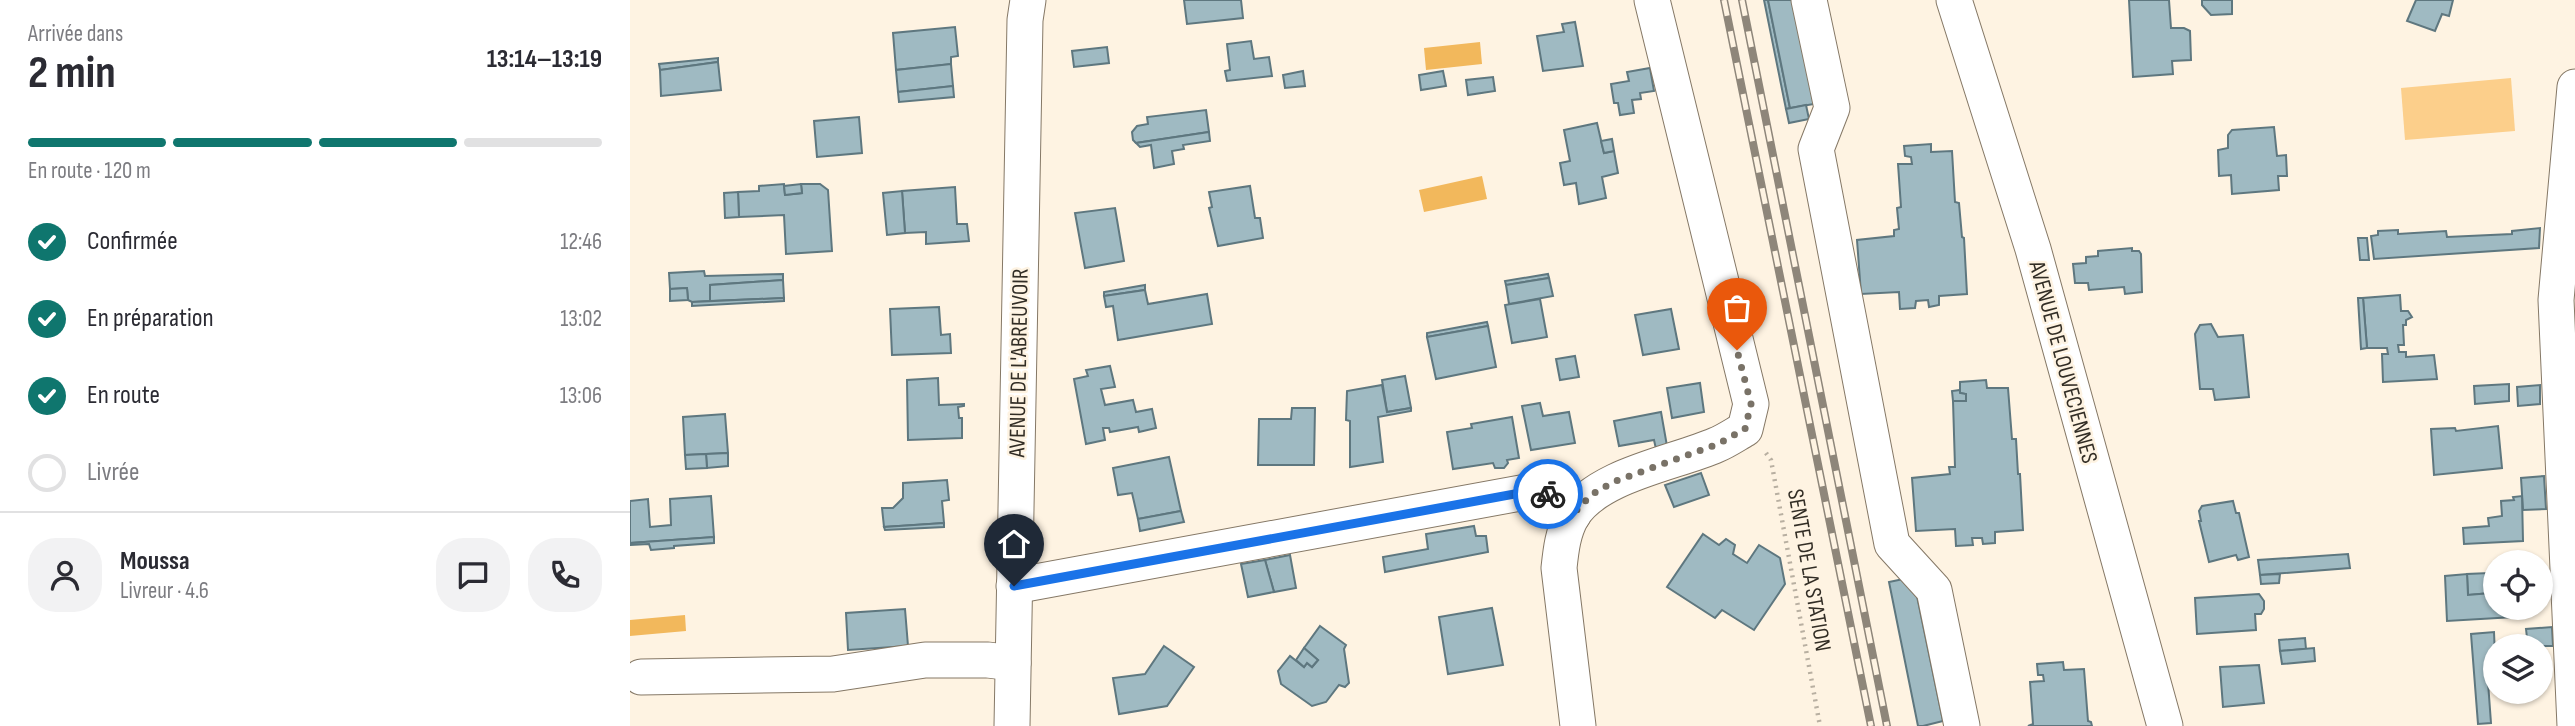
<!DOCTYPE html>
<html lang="fr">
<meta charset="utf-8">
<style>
:root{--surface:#fff;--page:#f2f2f3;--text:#2b2b33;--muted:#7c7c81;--line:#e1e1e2;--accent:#0f766e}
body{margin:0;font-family:"Sofia Sans Condensed",sans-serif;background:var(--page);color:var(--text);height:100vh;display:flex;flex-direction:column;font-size:26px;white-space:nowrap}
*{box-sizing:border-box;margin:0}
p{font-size:23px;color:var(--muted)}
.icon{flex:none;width:38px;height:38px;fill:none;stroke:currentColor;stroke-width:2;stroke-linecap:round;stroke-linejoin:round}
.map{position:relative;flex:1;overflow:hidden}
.panel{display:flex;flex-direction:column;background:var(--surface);width:630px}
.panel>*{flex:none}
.controls{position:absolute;left:1853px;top:550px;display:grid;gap:14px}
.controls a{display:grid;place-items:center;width:70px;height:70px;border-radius:50%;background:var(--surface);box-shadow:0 2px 5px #0004;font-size:35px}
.pin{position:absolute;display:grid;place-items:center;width:60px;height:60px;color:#fff;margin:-72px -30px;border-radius:50% 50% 50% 0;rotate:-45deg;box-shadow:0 0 7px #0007}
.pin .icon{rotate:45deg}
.courier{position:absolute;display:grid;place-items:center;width:70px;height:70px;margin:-35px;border:5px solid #1a73e8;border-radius:50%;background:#fff;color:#222;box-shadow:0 2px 9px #0007}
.head em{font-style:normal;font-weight:700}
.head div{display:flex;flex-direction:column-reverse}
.head{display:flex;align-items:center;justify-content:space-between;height:119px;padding:0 28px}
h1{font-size:46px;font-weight:700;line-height:52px}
.bar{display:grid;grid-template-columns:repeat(4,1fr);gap:10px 7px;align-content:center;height:84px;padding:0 28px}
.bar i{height:9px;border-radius:5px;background:var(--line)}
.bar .selected{background:var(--accent)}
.bar p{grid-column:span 4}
.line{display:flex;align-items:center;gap:18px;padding:0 28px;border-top:2px solid var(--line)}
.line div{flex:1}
.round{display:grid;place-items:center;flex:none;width:74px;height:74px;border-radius:28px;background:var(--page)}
ol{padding:0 28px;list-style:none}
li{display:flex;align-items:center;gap:21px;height:77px}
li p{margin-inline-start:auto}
li .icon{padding:7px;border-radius:50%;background:var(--accent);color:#fff;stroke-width:4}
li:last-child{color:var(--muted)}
li i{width:38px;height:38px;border:4px solid var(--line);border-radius:50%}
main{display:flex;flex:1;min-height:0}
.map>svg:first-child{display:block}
.green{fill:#fccf8b}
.water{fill:#f2b85c}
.building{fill:#9fbac2;stroke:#5e777f;stroke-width:2}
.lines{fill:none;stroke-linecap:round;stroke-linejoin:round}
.minor-casing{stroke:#857866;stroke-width:37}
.path{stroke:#b8afa1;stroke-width:4.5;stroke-dasharray:2 5;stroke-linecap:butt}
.minor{stroke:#fff;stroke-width:35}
.rail-casing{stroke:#8e867a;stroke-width:8}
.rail{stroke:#fef3e2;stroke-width:5;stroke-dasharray:16;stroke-linecap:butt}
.done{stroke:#797267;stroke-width:7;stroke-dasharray:0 12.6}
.route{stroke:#1a73e8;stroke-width:9}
.labels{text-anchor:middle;stroke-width:5;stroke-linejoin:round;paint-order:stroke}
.street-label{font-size:23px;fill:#322d25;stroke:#fef3e2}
</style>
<main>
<section class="panel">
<div class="head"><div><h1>2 min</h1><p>Arrivée dans</p></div><em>13:14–13:19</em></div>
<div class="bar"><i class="selected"></i><i class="selected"></i><i class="selected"></i><i></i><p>En route · 120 m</p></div>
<ol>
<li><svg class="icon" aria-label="check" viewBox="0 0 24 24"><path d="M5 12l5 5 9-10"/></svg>Confirmée<p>12:46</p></li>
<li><svg class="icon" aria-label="check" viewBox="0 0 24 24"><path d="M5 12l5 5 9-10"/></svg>En préparation<p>13:02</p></li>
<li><svg class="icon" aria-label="check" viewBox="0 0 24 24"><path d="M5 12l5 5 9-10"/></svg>En route<p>13:06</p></li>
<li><i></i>Livrée</li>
</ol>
<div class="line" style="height:126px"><a class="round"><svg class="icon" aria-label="person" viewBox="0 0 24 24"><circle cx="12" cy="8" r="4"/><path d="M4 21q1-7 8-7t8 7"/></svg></a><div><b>Moussa</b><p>Livreur · 4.6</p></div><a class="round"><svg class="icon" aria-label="chat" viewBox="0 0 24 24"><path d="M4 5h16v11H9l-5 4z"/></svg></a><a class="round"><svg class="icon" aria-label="phone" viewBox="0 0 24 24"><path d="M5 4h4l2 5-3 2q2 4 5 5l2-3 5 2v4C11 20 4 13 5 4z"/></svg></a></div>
</section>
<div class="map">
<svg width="1945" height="726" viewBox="0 0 1945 726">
<rect width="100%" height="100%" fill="#fef3e2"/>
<path class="green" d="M1881 78 1885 131 1775 140 1771 88Z"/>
<g class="water">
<path d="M850 42 852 64 796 70 794 48Z"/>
<path d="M852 176 857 199 794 212 789 190Z"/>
<path d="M55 615 56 631 0 636V620Z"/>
</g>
<g class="building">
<path d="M554 0H611L613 18 557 24Z"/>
<path d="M1134 0H1138L1160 108 1156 109Z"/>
<path d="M1138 0H1164L1184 104 1160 108Z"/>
<path d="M1499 0H1539L1541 28H1554L1560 31 1561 60 1542 61 1543 74 1503 77Z"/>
<path d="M1572 0H1602V14L1581 15 1572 5Z"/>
<path d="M1786 0H1823L1819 16 1812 14 1805 31 1777 21Z"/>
<path d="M945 22 953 66 913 71 907 36 934 32 932 24Z"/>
<path d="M325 27 328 56 321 57V64L266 70 263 33Z"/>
<path d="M621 41 624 59 639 57 642 76 597 81 595 71 600 70 597 44Z"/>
<path d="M477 47 479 63 444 67 442 51Z"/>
<path d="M88 58V62L30 70 29 64Z"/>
<path d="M88 62 91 90 31 96 30 70Z"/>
<path d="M321 64 323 86 268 92 266 70Z"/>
<path d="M1020 68 1024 91 1010 93 1011 99 1002 100 1004 113 990 115 988 103H984L981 84 999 81 997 72Z"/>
<path d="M673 71 675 86 655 88 653 75Z"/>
<path d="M813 71 816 86 791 90 789 75Z"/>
<path d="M863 77 865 91 838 95 836 80Z"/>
<path d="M323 86 324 97 269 102 268 92Z"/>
<path d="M1176 105 1179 119 1159 123 1156 109Z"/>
<path d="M576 110 579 132 506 143 503 140 502 132 507 126 518 124 517 117Z"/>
<path d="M229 117 232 153 187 157 184 121Z"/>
<path d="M967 123 974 153 984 151 988 173 972 177 976 198 949 204 946 183 934 185 930 163 940 161 934 130Z"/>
<path d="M1644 127 1647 156 1656 155 1657 176H1648L1649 190 1602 194 1601 175 1589 176 1588 150 1598 148V135L1602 130Z"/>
<path d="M579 132 580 141 553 145 554 149 542 151 544 164 524 168 521 145 510 147 506 143Z"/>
<path d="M982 139 984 151 974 153 971 141Z"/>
<path d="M1301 144V152L1322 151 1325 202 1329 203 1332 237 1334 238 1337 294 1309 296V305L1299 307 1298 300 1286 301 1285 308 1270 309 1269 292 1231 294 1227 240 1264 236V230L1269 229 1267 208 1271 207 1268 164H1282L1281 157 1275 156 1274 146Z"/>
<path d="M154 184 155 195 172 193 171 184H190L198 190 202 251 156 254 154 215 109 217 108 192 129 191V186Z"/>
<path d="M171 184 172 193 155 195 154 186Z"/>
<path d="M620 186 625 218H630L633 238 588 246 579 208 582 207 579 192Z"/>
<path d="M325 187 327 224H337L339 241 296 244V232L275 233 272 191Z"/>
<path d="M272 191 275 233 257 235 253 193Z"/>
<path d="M108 192 109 217 95 218 94 193Z"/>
<path d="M485 208 494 261 455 268 445 213Z"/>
<path d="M1910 228 1909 248 1744 259 1741 236 1748 235V231L1768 230V234L1816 231 1817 237 1882 234V231Z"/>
<path d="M1728 238H1737L1739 260H1730Z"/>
<path d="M1502 248V251H1509L1511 254 1512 292 1495 294 1494 287 1459 290 1458 283H1445L1443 264 1456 263V257L1468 256V251Z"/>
<path d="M74 271 75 276 153 274V280L80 285V301L62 302 58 300 57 288 40 289 39 273Z"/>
<path d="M918 274 919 278 876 285 875 281Z"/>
<path d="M919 278 923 296 879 304 876 285Z"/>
<path d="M153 280 154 298 80 301V285Z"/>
<path d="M515 285V290L474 296V292Z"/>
<path d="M57 288 58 300 40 301V289Z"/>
<path d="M515 290 518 304 577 294 582 324 488 340 483 306 476 307 474 296Z"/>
<path d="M1770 295 1771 311H1778L1782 317 1776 320V325H1773L1774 345H1768L1769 352H1776V357L1804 355 1807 379 1753 382 1752 354H1758L1757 348H1737L1733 298Z"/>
<path d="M154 298V301L62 306V302Z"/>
<path d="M1728 298H1733L1737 348 1731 349Z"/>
<path d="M910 299 917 337 882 343 875 305Z"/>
<path d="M309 307 311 335 320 334 321 353 262 355 260 309Z"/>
<path d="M1041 309 1049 349 1013 355 1005 315Z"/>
<path d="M857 322 858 326 797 337V333Z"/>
<path d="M1581 324 1588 337 1613 335 1619 397 1585 400 1583 389H1570L1565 334 1570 325Z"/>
<path d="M858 326 866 367 806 379 797 337Z"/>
<path d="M945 356 949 377 930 380 926 359Z"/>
<path d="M480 366 485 387 471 389 475 405 503 400 506 412 522 409 526 428 509 432 508 427 480 432 479 428H473L475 440 456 444 444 379 458 376 456 370Z"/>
<path d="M775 376 781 408 757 412 752 380Z"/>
<path d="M308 378 309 405 334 404V406L328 407 329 418H332V438L278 440 277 380Z"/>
<path d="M1356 380 1357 388H1378L1382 439H1386L1388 474H1390L1393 530 1365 532V543L1353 544 1352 538H1342L1343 545 1326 546 1325 529 1286 531 1282 478 1320 474 1319 467H1325L1323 401H1336V394L1330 393V382Z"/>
<path d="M1070 383 1074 412 1042 418 1037 388Z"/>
<path d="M1879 384V401L1845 404 1844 386Z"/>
<path d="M752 385 757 412 781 408V411L748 417 753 462 720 467V421L716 420 717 391Z"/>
<path d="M1910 385V404L1888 406 1887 387Z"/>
<path d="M1330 390V393L1336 394V401H1323L1322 391Z"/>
<path d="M910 403 913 416 939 412 945 443 901 450 892 406Z"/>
<path d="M662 408H685L684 465H628L629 419H661Z"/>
<path d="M1031 412 1037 446 1026 449 1024 440 989 446 984 421Z"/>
<path d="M95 414 98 453 55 455 53 417Z"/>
<path d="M882 417 889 458 877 460 878 463 874 468H865L863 463 823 469 817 432 842 428 841 424Z"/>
<path d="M1868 426 1872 468 1804 475 1801 429 1825 428 1826 431Z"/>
<path d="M98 453V466L77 468 76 454Z"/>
<path d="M76 454 77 468 56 469 55 455Z"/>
<path d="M539 457 551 511 508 519 502 493 488 495 483 468Z"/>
<path d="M1071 473 1079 495 1044 507 1035 485Z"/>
<path d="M1914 476 1916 509 1893 510 1891 478Z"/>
<path d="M317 480 319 500 312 501 314 523 254 527 252 508H263L273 498V483Z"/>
<path d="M81 496 84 537 0 543V501L18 499 20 527 41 525 40 499Z"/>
<path d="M1892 496 1893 541 1834 544 1833 528 1859 526 1858 518 1872 516 1871 501 1884 500 1883 497Z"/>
<path d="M1603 501 1606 513H1609L1619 557 1608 560 1606 555 1579 562 1569 521H1571L1569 511 1572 506Z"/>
<path d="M551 511 554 522 510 531 508 519Z"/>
<path d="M314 523V527L255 530 254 527Z"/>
<path d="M844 526 846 536H856L858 552 755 572 753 557 798 549 796 534Z"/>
<path d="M1073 534 1089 545 1096 539 1105 545 1103 554 1117 563 1129 545 1150 558 1155 584 1124 630 1092 610 1085 618 1037 587Z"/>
<path d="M84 537V543L44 546V548L21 550 19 544 0 545V543Z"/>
<path d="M1718 554 1720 568 1630 575 1628 560Z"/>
<path d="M660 555 666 588 644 592 635 560Z"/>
<path d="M635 560 644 592 618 597 611 564Z"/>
<path d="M1859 573 1861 593 1838 595 1837 574Z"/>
<path d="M1859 573H1866V607H1883L1884 617 1817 621 1815 576 1837 574 1838 595 1861 593Z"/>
<path d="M1650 574 1649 583 1631 584 1630 575Z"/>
<path d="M1283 577 1313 721 1293 726H1288L1259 582Z"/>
<path d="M1629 594 1634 601V609L1631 614H1625L1626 630 1567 634 1565 598Z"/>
<path d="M862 608 873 665 818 674 809 617Z"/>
<path d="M275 609 278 646 218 650 216 613Z"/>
<path d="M690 626 716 645 714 649 719 683 715 687 709 685 696 702 682 706 651 684 648 671 660 656 674 667 677 663 682 667 688 660 674 648Z"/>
<path d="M1922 627 1923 646H1898L1896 629Z"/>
<path d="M1864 632 1866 681 1858 682 1861 723 1848 724 1841 634Z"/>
<path d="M1675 638 1676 649 1650 651 1649 640Z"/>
<path d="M534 646 564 667 537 706 489 714 483 678 515 674Z"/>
<path d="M674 648 688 660 682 667 677 663 674 667 666 660Z"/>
<path d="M1684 648 1685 661 1652 664 1650 651Z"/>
<path d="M1433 662 1434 670 1454 669 1458 721 1461 722 1462 726H1398L1403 724 1400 682 1414 681 1413 675H1408L1407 664Z"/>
<path d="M1629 665 1634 703 1593 707 1590 667Z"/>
</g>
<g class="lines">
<defs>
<g id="minor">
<path d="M1179 0 1202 108 1186 149 1262 544 1304 590 1332 726"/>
<path d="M1324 0 1403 249 1535 726"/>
<path d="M384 586 912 489 943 515"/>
<path d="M11 677 203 674 295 660H358L383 663"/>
<path d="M382 726 395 20 398 0"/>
<path d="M948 726 929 568C931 549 933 532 942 516 967 475 1045 463 1086 445 1096 441 1106 434 1115 429L1121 404 1022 0"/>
<path d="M1945 726 1926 300 1945 87"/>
</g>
</defs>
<use href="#minor" class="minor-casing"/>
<path class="path" d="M1136 453 1141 460 1190 726"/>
<use href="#minor" class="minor"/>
<defs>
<g id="rail">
<path d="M1094 0 1241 726"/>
<path d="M1112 0 1257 726"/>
</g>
</defs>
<use href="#rail" class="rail-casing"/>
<use href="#rail" class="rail"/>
</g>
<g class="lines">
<path class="done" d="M918 494 943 514 961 495 983 482 1088 444 1115 429 1121 404 1107 350"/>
<path class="route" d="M384 586 912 489 918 494"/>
</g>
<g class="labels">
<g class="street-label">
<text transform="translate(1434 362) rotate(75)" y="8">AVENUE DE LOUVECIENNES</text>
<text transform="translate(388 363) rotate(-89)" y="8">AVENUE DE L'ABREUVOIR</text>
<text transform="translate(1180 570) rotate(80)" y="8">SENTE DE LA STATION</text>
</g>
</g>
</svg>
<div class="controls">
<a><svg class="icon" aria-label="locate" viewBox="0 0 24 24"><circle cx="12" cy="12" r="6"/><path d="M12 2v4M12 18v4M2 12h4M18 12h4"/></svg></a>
<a><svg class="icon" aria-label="layers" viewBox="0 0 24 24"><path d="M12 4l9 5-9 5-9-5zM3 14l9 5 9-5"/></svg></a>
</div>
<div class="pin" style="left:1107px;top:350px;background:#ea580c"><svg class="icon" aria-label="bag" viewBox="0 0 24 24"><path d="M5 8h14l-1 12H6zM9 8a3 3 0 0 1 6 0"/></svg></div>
<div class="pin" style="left:384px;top:586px;background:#1f2937"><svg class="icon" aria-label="home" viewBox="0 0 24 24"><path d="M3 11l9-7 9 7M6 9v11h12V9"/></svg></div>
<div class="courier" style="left:918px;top:494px"><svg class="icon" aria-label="bike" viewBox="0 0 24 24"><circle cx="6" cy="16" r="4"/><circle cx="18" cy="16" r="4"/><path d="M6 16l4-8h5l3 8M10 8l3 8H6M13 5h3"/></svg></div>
</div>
</main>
